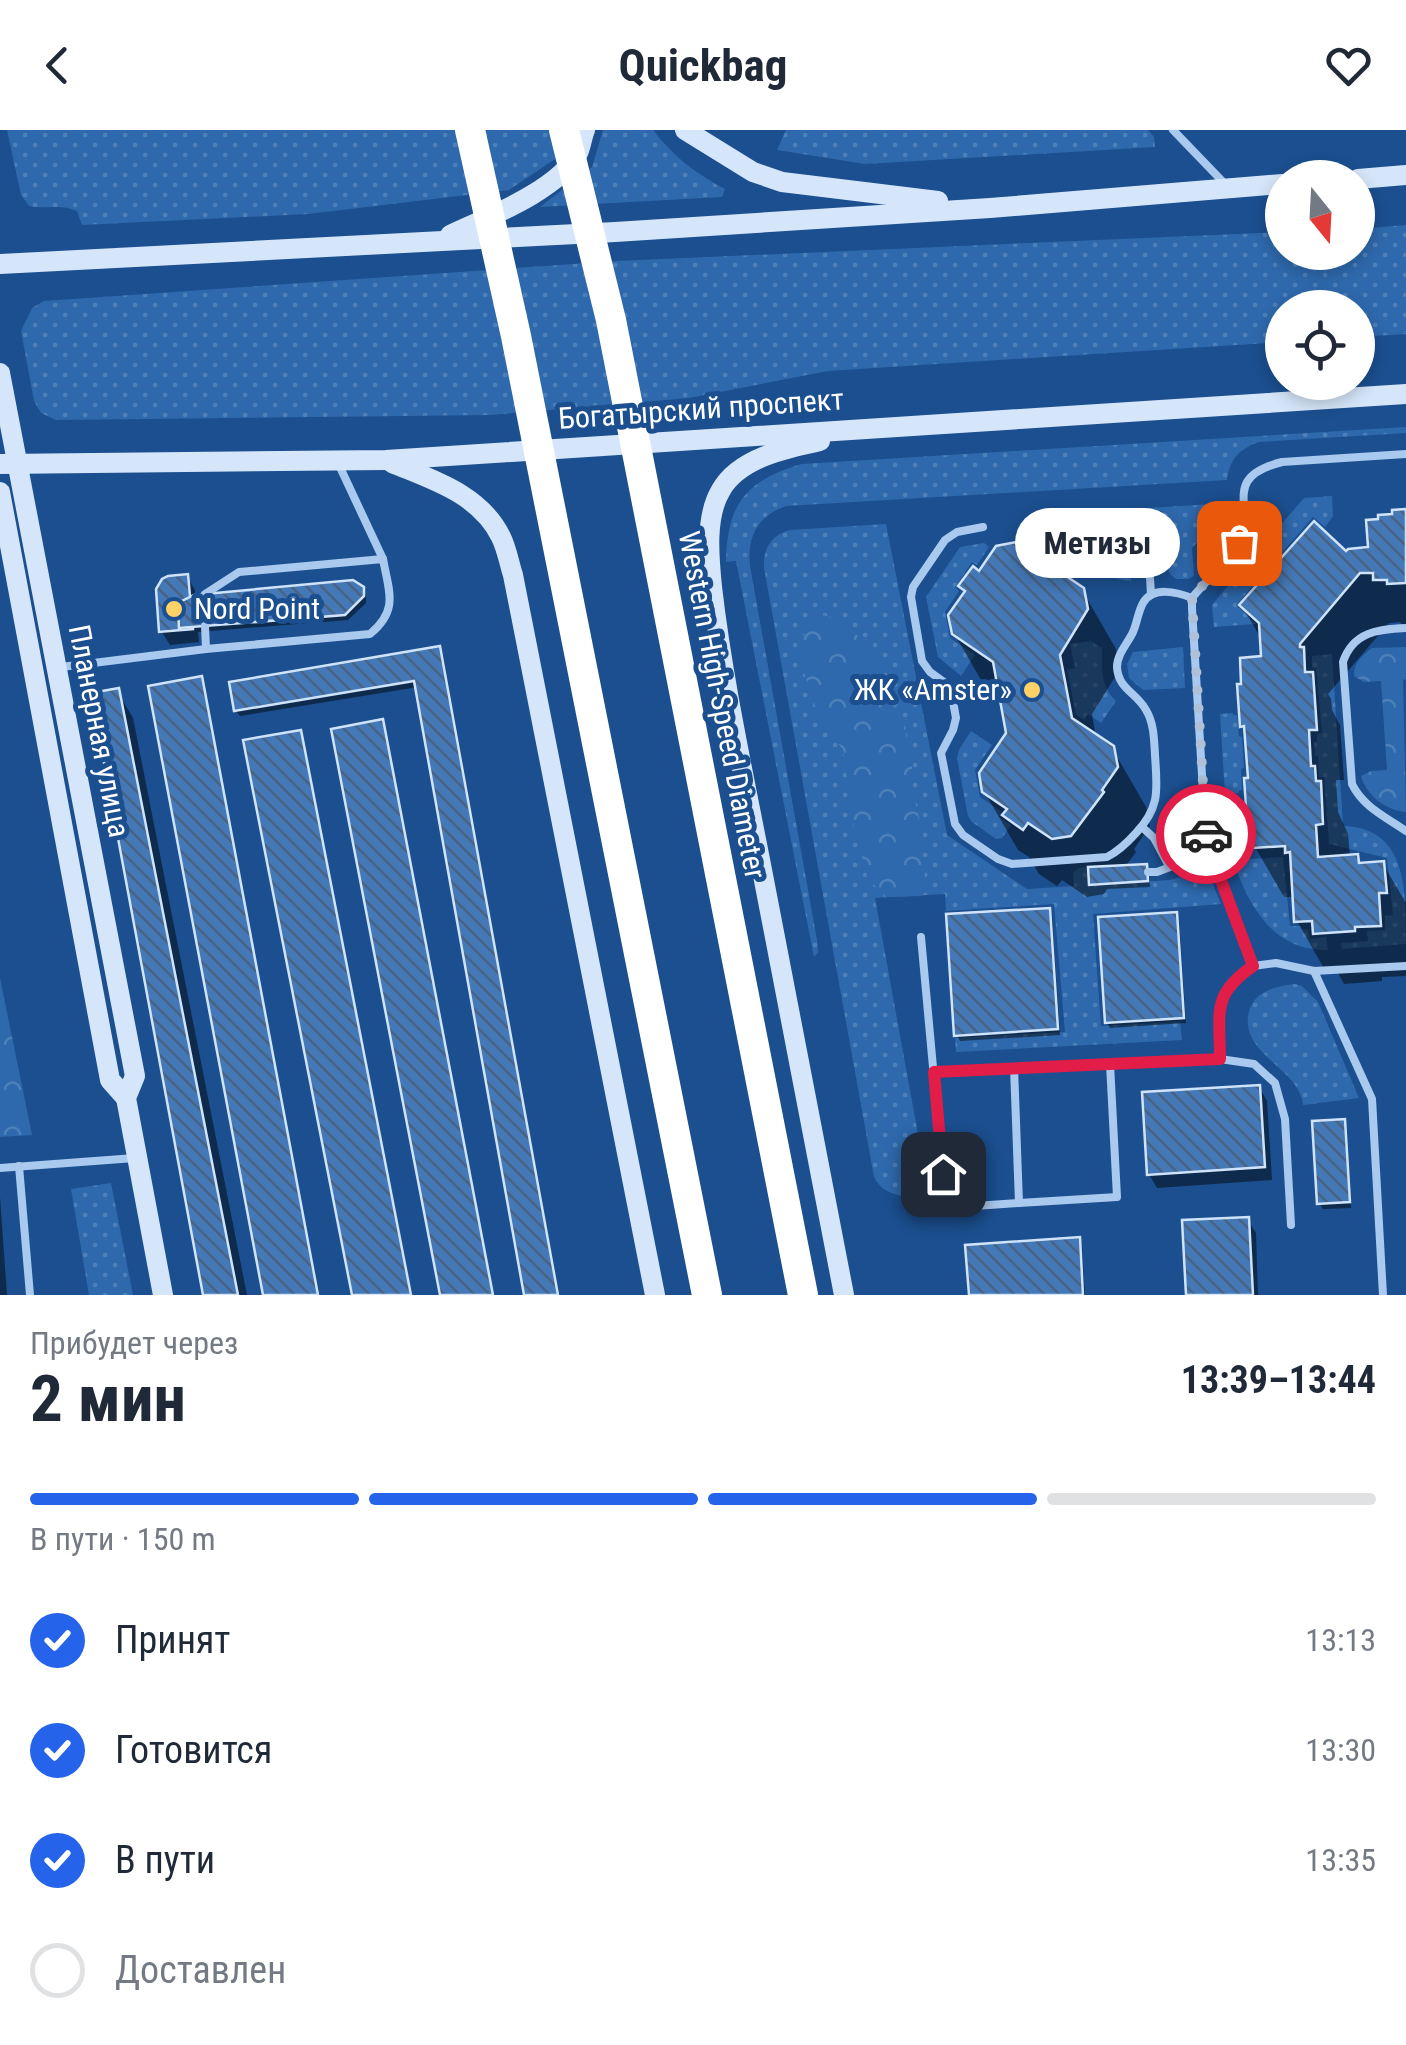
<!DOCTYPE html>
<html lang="ru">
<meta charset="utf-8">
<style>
:root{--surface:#fff;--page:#f2f2f3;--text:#1f2937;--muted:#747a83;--line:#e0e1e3;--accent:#2563eb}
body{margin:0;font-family:"Roboto Condensed",sans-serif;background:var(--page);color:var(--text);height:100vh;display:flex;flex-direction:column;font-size:38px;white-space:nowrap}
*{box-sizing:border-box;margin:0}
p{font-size:32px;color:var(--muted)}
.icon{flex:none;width:55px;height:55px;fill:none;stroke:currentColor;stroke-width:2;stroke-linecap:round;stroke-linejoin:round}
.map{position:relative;height:1165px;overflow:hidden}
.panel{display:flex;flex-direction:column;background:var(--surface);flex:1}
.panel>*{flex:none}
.needle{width:65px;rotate:162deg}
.controls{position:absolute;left:1265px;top:30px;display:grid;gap:20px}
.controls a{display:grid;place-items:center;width:110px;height:110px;border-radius:50%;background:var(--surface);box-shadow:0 5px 15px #0003;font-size:50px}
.pin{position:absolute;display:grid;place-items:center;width:85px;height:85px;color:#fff;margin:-42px;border-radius:20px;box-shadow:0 5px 15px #0006}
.courier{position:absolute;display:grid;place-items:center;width:100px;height:100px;margin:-50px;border:8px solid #e11d48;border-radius:50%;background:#fff;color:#222;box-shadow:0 2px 12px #0007}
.bubble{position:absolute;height:70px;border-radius:35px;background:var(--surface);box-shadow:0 5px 15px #0003;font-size:32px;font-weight:700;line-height:70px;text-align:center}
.overview em{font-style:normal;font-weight:700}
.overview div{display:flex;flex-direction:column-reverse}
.overview{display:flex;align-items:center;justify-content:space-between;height:170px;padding:0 30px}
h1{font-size:65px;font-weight:700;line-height:75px}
.bar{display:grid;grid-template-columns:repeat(4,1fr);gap:15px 10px;align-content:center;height:120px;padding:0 30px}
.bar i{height:12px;border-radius:8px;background:var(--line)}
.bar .selected{background:var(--accent)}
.bar p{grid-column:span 4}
ol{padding:0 30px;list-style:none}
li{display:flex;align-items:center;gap:30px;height:110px}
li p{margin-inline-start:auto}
li .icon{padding:10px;border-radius:50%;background:var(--accent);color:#fff;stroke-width:4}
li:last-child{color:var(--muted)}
li i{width:55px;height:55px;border:5px solid var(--line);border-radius:50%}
header{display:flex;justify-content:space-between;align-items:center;height:130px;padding:0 30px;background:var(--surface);font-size:45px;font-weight:700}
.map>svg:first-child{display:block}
.grass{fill:url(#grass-dots)}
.forest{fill:url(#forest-crowns)}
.shadow{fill:#0007}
.building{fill:url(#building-back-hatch);stroke:#cfe3fa;stroke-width:2.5}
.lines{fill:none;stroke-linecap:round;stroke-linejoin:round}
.lane{stroke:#a9c9ee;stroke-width:8}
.secondary{stroke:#d6e6fa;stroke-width:20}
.highway{stroke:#fff;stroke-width:30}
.done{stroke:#afc1d8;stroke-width:10;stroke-dasharray:0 18}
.route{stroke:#e11d48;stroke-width:12}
.poi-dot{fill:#ffd166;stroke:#1b4f8f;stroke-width:4}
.labels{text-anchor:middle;stroke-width:10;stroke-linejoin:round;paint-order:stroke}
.street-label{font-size:30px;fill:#fff;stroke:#1b4f8f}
.poi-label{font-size:30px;fill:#fff;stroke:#1b4f8f;text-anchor:start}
</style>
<header><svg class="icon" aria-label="back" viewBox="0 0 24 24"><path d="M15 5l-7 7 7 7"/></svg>Quickbag<svg class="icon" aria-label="heart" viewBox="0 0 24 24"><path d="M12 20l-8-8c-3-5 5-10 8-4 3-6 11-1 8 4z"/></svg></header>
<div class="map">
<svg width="1406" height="1165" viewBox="0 0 1406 1165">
<defs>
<pattern id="grass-dots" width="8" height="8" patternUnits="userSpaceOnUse" patternTransform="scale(2.5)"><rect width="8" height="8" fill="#2e69ad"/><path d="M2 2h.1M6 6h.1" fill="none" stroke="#4d80b9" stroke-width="1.8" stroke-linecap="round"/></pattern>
<pattern id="forest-crowns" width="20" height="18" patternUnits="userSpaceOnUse" patternTransform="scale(2.5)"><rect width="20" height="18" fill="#2e69ad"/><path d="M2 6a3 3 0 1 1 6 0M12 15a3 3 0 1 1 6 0" fill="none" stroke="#4d80b9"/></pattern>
<pattern id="building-back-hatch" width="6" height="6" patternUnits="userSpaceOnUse" patternTransform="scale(2.5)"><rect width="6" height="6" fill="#4478b7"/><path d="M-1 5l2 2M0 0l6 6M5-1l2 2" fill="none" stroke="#486282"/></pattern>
</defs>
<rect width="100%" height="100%" fill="#1b4f8f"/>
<g class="grass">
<path d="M7 0H569L558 27 509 60 308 84 82 95 77 81C58 73 49 80 29 76L21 65Z"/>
<path d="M603 0H653C673 26 696 44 725 59L722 67 540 77 592 37Z"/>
<path d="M786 0H1148L1154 7 1155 17 865 34 777 20Z"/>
<path d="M1406 95V204L1358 207V178H1282V212L828 241 689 268 491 285 56 290 41 283 34 271 21 201 32 178 44 171 617 131 1282 102V122H1358V99Z"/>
<path d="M1406 297V303L1259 312C1239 319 1230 329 1227 350L786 376C757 386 747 407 750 436L817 810 818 822 814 827 736 431 726 432C727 374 746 350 802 334Z"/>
<path d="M1332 366 1333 386 1325 397 1313 387 1278 427 1267 411 1304 368Z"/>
<path d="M1229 373V377L1192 418 1194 446 1188 449H1176L1170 444 1166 434 1162 381 1104 384V400L1100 402 1068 383Z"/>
<path d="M886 394 947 705 1027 759 1074 756 1073 743 1078 738 1088 737 1090 755 1170 750 1188 745 1208 743 1221 774 1093 784 1101 896 1180 892 1182 910 956 922 955 908 1065 902 1054 774 946 781 945 764 875 768 930 1070C908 1066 884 1068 874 1047L764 438C763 419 771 405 790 400Z"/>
<path d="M1053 402C1079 404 1090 427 1111 433 1118 435 1120 430 1127 436 1132 440 1131 445 1131 451 1105 449 1086 434 1065 420L1058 429 1043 419 1039 423 1017 408 1020 404Z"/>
<path d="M984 413 989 417 977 435 972 432 955 457 959 461 945 482 950 508 975 525 961 546 938 527 926 467 960 417Z"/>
<path d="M1252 427 1262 429 1270 436 1236 475 1256 494 1214 497 1212 475Z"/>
<path d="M1091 511 1102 518C1102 539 1100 555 1116 571L1101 593 1088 584 1084 590 1076 585 1067 540 1075 538 1070 514Z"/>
<path d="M1183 517 1185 558 1143 560 1129 548 1127 534 1133 522Z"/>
<path d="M1332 524 1343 696C1406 698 1406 756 1406 814L1342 819 1341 813 1368 811 1367 801 1385 800V786L1393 785 1387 728 1329 714 1324 647H1319L1318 626H1315L1314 612 1317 611V604L1322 603 1316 538H1312V526Z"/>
<path d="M1233 583V585H1237L1239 606 1242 607 1244 638 1241 639 1242 660H1239V663L1225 664 1220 584Z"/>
<path d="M971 601 992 615 975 640 980 667 1002 682 999 687 1011 695 1002 708 996 709 972 692 968 686 957 628 959 620Z"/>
<path d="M1283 727 1290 796H1301L1302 800 1308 799 1310 809 1326 807 1328 820C1274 822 1248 776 1233 730Z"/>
<path d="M1295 854 1302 856 1318 872 1359 968 1303 975C1300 938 1238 924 1249 881 1255 861 1276 856 1295 854Z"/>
<path d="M111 1053 133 1165H89L71 1059Z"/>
</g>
<g class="forest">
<path d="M813 483 835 488 858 506 876 525 889 561 905 594 907 618 912 634V659L921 696 919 725 926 735 922 766 886 767 868 749 853 693 843 620 818 585 797 521Z"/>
<path d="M1406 517V549L1403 550 1406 682C1385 680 1367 666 1361 646L1371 641 1387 640 1381 551 1364 552 1354 546C1353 533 1362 526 1372 518Z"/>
<path d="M0 848 32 1005 0 1007Z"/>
</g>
<g class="shadow">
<path d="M1406 382V500L1400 492 1389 493 1328 564 1331 569 1332 580 1340 595 1344 650H1336L1338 682 1348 704 1350 727H1357L1361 735 1383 734 1406 773V846L1382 847V851L1344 854 1337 841 1326 842 1297 791 1295 767H1284L1255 717 1254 699 1249 690 1250 650 1247 604 1243 596 1263 528 1262 510 1242 476 1347 424 1370 420Z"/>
<path d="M1040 431 1062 438 1071 452 1082 460 1116 519 1120 539 1092 584 1096 608 1112 618 1146 677 1150 696 1134 719 1136 722 1124 738 1149 742 1150 757 1107 759 1104 764 1087 767 1062 750 1057 756 1039 744 1029 727 1018 720 984 661 1009 604 1003 572 988 562 954 503 966 464 961 457 980 444Z"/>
<path d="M187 447 195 460V469L362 458 366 465V473L348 490 198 502 199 512 170 515 162 502Z"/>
<path d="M439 519 443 525 559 1165H527L418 557 240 586 236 581Z"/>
<path d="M117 561 133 588 247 1165H205Z"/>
<path d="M382 592 385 598 493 1165H442Z"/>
<path d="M300 602 303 608 412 1165H354Z"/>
<path d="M1049 780 1052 786 1060 905 960 911 957 905Z"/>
<path d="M1175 784 1179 790 1186 893 1110 898 1107 892Z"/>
<path d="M1259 957 1267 971 1272 1050 1157 1058 1149 1044Z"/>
<path d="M1343 992 1347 998 1351 1078 1323 1079 1320 1074Z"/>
<path d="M0 1067 7 1165H0Z"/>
<path d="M1248 1090 1256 1103 1258 1165H1188Z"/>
<path d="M1078 1110 1082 1116 1085 1165H971Z"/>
</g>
<g class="building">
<path d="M1406 379V453L1387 454V450H1373V443H1360L1300 514V517H1304L1305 542H1313L1317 600H1309L1311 636H1315L1316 651H1321L1323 694 1316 695 1318 727 1358 724 1359 733 1384 731 1387 763H1379L1381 796 1355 797V801L1313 804 1312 791 1294 792 1290 722 1285 723V716L1253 718 1251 691H1247L1244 648H1248L1244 596 1240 597 1237 554H1241L1240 528 1261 526 1259 493 1239 475 1314 391 1346 421 1348 419 1368 417 1366 390 1378 389V385L1392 384V380Z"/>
<path d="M1016 412 1039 428 1043 421 1064 436 1060 442 1084 458 1088 479 1060 525 1072 588 1114 616 1118 637 1102 660 1104 662 1071 706 1052 709 1028 693 1023 700 1002 685 1007 679 982 662 979 643 1006 603 993 532 952 504 948 485 965 461 958 456 973 436 979 441 996 416Z"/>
<path d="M188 444 193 499 159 502 156 459 162 449 168 446Z"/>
<path d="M353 450 364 457V466L345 485 179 498 178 481 182 471 194 465Z"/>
<path d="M440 516 558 1165H524L414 551 234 581 229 552Z"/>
<path d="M202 546 318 1165H263L148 556Z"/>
<path d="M119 558 238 1165H203L91 563Z"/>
<path d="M383 589 493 1165H440L331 599Z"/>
<path d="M301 600 411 1165H352L243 610Z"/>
<path d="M1147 734 1148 751 1089 755 1088 737Z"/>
<path d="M1050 778 1058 899 954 906 946 784Z"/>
<path d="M1177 782 1184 888 1105 893 1098 787Z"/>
<path d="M1260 955 1265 1037 1147 1045 1142 962Z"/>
<path d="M1345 989 1350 1072 1317 1074 1312 991Z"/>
<path d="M1249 1087 1253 1165H1186L1182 1090Z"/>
<path d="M1080 1107 1083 1165H969L965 1115Z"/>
</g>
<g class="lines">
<g class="lane">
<path d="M1173 0 1226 55"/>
<path d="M1406 324 1282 332C1219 348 1257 378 1239 413 1232 427 1203 454 1192 468V478L1205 695 1209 718 1253 836 1276 833 1314 841 1406 836"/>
<path d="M339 335 383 429"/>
<path d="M983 397 957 402 945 410 913 457 911 467 922 531 930 542 948 555 952 566 956 588 953 600 941 623 955 694 963 705 998 729 1012 734 1107 727C1119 721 1127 713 1136 703 1161 676 1157 659 1155 625 1154 609 1154 593 1146 580 1137 563 1118 559 1117 537 1117 524 1128 513 1133 502 1137 493 1138 482 1143 473 1153 456 1177 462 1192 468"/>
<path d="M1105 415C1149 412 1149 425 1151 465"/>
<path d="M205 496 206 519"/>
<path d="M1406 498C1378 499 1353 502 1343 532L1352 654C1363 677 1386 687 1406 701"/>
<path d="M61 537 206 519 370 504C399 480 389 462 383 429L239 442 205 464"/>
<path d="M1142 697 1154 708 1169 736"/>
<path d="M1148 742H1157L1178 734 1214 732"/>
<path d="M921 807 946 1078 1019 1073"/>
<path d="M1314 841 1372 969 1383 1165"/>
<path d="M1220 929 1254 934 1275 953 1285 989 1291 1095"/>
<path d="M1014 937 1019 1073 1117 1067 1110 934"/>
<path d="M934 942 1220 929C1220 882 1211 865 1253 836"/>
<path d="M19 1036 30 1165"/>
<path d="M0 1038 135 1028"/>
</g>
<g class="secondary">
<path d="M685 0 753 42 782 52 938 71"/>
<path d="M1358 49 1406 45"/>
<path d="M450 105C486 88 559 60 578 23 581 17 582 7 585 0"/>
<path d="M0 134 615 102 990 78 1282 54"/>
<path d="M0 243 135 946 126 968 163 1165"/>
<path d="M820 311C787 318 739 328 721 360 705 386 709 427 712 457 723 552 744 646 762 740 789 882 817 1023 844 1165"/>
<path d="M392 333C433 350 480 364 501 407 507 419 509 433 513 445L655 1165"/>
<path d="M0 334 386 330 1406 264"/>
<path d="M0 362 110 950 126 968"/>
</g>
<g class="highway">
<path d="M470 0 516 206 707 1165"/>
<path d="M564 0 611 190 803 1165"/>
</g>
</g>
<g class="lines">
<path class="done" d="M1206 704 1192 468 1239 413"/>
<path class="route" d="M943 1044 934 942 1220 929C1220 882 1211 865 1253 836L1209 718 1206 704"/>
</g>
<g class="poi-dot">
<circle cx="174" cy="479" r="10"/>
<circle cx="1032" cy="560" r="10"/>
</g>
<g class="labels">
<g class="street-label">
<text transform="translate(701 279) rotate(-4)" y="10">Богатырский проспект</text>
<text transform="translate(722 575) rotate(79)" y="10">Western High-Speed Diameter</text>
<text transform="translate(99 601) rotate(79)" y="10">Планерная улица</text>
</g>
<g class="poi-label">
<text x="194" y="489">Nord Point</text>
<text x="1012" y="570" text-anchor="end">ЖК «Amster»</text>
</g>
</g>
</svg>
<div class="controls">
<a><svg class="needle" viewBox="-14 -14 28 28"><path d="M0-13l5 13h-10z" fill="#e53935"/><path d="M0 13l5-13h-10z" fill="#747a83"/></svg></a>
<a><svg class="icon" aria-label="locate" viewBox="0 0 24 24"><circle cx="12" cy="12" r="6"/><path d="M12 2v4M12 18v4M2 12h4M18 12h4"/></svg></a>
</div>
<div class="pin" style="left:1239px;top:413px;background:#ea580c"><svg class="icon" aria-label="bag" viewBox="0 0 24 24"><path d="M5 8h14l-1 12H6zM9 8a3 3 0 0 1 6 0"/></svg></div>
<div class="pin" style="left:943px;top:1044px;background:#1f2937"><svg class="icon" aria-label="home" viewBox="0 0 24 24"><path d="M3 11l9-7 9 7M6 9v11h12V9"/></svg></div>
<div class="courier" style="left:1206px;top:704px"><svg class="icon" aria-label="car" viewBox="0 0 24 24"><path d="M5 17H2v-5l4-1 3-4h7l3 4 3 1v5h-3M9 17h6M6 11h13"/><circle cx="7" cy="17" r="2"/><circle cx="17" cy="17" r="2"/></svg></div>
<div class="bubble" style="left:1015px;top:378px;width:165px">Метизы</div>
</div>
<section class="panel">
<div class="overview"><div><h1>2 мин</h1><p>Прибудет через</p></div><em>13:39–13:44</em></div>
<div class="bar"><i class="selected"></i><i class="selected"></i><i class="selected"></i><i></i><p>В пути · 150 m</p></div>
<ol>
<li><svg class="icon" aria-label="check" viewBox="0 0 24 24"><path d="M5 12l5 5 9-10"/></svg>Принят<p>13:13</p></li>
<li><svg class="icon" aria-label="check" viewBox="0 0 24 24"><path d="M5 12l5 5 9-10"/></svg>Готовится<p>13:30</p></li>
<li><svg class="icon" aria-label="check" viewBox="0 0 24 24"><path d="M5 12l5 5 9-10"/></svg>В пути<p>13:35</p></li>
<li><i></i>Доставлен</li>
</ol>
</section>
